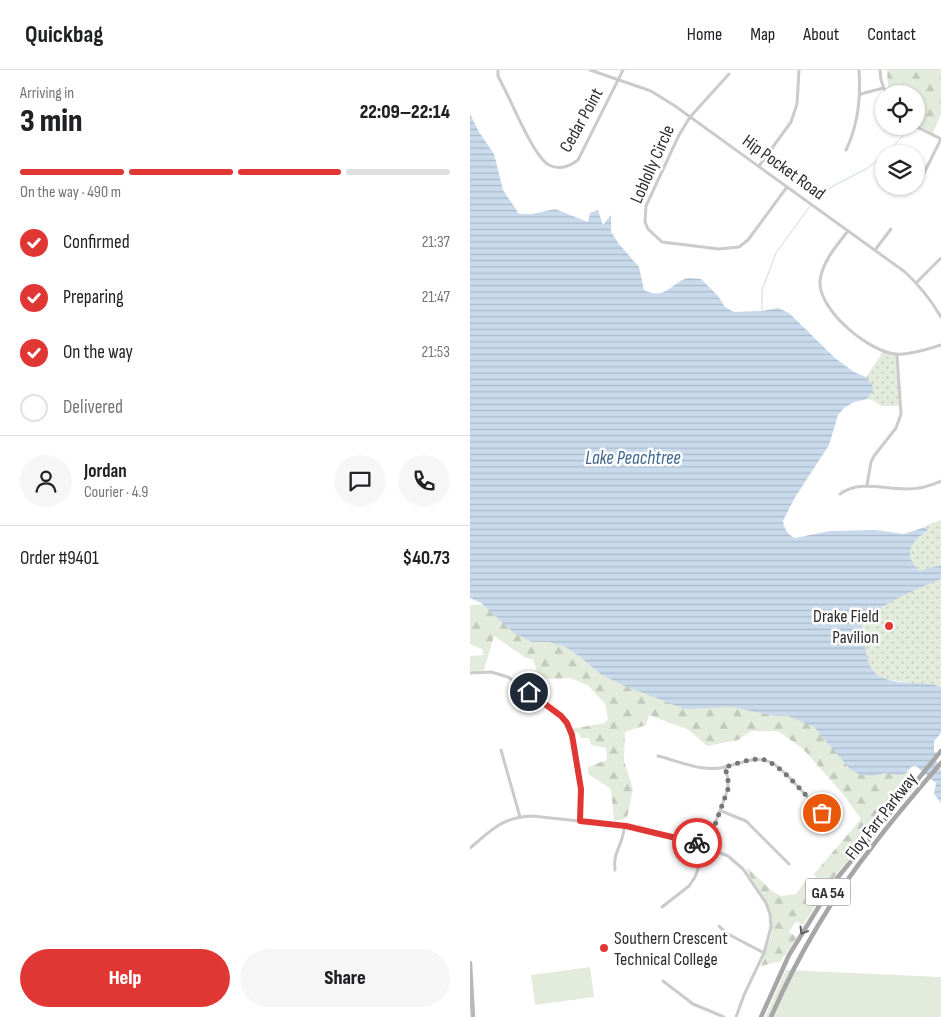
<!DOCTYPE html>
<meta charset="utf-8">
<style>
:root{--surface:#fff;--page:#f6f6f6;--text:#202124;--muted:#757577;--line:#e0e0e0;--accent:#e13734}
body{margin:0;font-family:"Sofia Sans Condensed",sans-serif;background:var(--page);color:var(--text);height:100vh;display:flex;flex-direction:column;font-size:19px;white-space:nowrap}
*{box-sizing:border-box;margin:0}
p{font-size:16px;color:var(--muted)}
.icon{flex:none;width:28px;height:28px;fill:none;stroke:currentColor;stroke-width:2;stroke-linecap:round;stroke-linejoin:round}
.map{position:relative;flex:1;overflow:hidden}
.sheet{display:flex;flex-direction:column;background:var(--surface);width:470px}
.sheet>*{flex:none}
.tools{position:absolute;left:405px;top:15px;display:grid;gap:10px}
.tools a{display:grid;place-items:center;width:50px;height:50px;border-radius:50%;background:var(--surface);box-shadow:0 1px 4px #0004;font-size:25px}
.pin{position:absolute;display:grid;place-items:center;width:42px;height:42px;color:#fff;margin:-21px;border:2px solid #fff;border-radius:50%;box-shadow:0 1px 5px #0007}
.courier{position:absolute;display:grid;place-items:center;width:50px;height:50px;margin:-25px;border:4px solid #e13734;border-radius:50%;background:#fff;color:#222;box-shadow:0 1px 6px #0007}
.overview em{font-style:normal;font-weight:800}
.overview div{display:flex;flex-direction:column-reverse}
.overview{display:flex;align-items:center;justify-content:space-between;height:85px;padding:0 20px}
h1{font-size:32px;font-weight:800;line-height:38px}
.bar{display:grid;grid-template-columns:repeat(4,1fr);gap:8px 5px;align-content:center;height:60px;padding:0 20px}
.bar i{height:6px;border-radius:4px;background:var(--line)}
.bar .selected{background:var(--accent)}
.bar p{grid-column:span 4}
.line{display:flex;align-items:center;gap:12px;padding:0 20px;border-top:1px solid var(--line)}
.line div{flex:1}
.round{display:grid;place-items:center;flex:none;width:52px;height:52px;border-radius:26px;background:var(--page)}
ol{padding:0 20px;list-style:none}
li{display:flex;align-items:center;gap:15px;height:55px}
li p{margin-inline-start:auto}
li .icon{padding:5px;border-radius:50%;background:var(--accent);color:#fff;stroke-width:4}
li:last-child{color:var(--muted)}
li i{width:28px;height:28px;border:2px solid var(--line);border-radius:50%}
.cta{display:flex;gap:10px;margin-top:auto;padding:10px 20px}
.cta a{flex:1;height:58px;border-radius:30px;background:var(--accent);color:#fff;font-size:20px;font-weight:800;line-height:58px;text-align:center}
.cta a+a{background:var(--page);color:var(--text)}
header{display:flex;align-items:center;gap:30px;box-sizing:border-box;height:70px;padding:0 25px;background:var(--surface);border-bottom:1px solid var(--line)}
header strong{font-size:24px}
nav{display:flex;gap:28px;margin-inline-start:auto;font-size:18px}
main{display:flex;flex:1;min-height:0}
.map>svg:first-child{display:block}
.grass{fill:#e3ebdc}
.forest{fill:url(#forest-firs)}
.park{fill:url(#park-dots)}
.water{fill:url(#water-rules)}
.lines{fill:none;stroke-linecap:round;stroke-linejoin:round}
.stream{stroke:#c8daeb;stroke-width:1}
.street{stroke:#cbcbcb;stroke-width:3}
.secondary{stroke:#b8b8b8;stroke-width:4.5}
.primary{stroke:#a6a6a6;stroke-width:4.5}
.oneway{stroke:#5e5e5e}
.done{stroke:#777;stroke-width:5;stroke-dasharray:0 9}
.route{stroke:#e13734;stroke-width:6}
.poi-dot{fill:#e13734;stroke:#fff;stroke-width:2}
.labels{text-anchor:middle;stroke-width:5;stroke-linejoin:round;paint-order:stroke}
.shield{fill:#fff;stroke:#6d6d6d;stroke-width:1}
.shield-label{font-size:16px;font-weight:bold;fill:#2e2e2e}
.street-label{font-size:18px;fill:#2e2e2e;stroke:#fff}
.poi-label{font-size:18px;fill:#2e2e2e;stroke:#fff;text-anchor:end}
.water-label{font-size:19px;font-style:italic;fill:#3e678e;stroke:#fff}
</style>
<header>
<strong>Quickbag</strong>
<nav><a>Home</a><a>Map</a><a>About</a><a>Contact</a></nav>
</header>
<main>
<section class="sheet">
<div class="overview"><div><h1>3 min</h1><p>Arriving in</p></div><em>22:09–22:14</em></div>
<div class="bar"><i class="selected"></i><i class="selected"></i><i class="selected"></i><i></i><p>On the way · 490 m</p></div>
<ol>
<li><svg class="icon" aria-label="check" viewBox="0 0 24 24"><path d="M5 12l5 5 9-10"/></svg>Confirmed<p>21:37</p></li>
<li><svg class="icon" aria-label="check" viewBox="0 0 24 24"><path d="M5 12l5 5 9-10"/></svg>Preparing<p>21:47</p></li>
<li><svg class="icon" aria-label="check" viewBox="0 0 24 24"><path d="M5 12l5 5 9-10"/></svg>On the way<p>21:53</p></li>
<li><i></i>Delivered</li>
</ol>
<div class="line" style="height:90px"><a class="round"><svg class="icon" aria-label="person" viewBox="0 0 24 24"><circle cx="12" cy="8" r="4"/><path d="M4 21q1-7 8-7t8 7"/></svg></a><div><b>Jordan</b><p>Courier · 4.9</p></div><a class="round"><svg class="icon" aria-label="chat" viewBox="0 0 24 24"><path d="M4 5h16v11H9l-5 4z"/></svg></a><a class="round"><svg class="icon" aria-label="phone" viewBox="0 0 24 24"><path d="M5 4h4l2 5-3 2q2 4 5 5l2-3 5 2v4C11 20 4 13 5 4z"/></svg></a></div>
<div class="line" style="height:65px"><div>Order #9401</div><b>$40.73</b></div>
<div class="cta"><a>Help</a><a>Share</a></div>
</section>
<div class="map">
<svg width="471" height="947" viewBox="0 0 471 947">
<defs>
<pattern id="forest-firs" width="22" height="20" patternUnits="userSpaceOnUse" patternTransform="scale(1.25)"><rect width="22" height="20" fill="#e3ebdc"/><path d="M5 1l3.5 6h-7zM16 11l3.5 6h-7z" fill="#c3cabd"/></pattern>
<pattern id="park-dots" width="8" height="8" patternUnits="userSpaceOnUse" patternTransform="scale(1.25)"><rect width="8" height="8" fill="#e3ebdc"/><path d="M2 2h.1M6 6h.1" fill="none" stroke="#c3cabd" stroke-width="1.8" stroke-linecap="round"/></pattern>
<pattern id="water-rules" width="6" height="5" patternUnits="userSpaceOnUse" patternTransform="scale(1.25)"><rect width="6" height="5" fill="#c8daeb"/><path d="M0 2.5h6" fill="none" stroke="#acbbca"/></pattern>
</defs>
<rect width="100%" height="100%" fill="#fff"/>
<g class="grass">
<path d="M120 897 124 927 65 935 61 905Z"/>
<path d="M316 900 471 907V947H295Z"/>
</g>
<g class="forest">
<path d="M417 0H471V44L463 63 446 55V24H418L416 18 418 17Z"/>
<path d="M0 535H20L325 642 443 705 363 809 333 855 326 851 319 862 327 867 311 891 291 896C294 886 298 876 301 866 307 841 289 820 276 800L278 798 302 821 311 826 326 824 335 811 344 818 349 813 344 804 391 749 373 724 333 679 311 663 306 661H281L268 670 237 676 219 660 179 645 176 655 155 662 154 691 163 719 157 748 144 751 141 719 118 704V697L137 690 136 678 121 675 119 668H111L108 662 101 665V659L135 653 138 649 135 634 119 616 101 608 74 609 67 602 63 589 56 588 24 566 14 600 0 603V586L14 585 12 579 0 574Z"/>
</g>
<g class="park">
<path d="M413 282 427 285 431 336H411L404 331 397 329C406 320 401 316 396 307Z"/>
<path d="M471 450V617L414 609C394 601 395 574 392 556 396 544 431 526 443 520L449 501C433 485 440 471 458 461L455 456Z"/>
</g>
<path class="water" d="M0 44 9 62 24 84 33 120 49 144H62L85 139 118 152 120 143 128 140 133 155 141 145V162L149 174 169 197 174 220C196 231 200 213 218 208 222 208 227 209 231 209L248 226 255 237 264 242 292 241 308 238 319 243 365 288 384 302 396 307 402 315 403 321 397 329 384 332 374 338 368 345 359 375 324 429 313 451C314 459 318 465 325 468L360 461 405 460 434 464 455 457 458 461C440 471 433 485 449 501L471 495V509C453 516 398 539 392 556 399 598 395 611 444 613 453 613 463 614 471 617V663L464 671V681L466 683V690L471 701V733L464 724 466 713 446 696 441 697 436 703 430 705 415 703 402 706 391 705 381 700 344 657 318 646H305L262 637 215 639 155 616 132 605 109 586 94 576 79 572H62L44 563 11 533 0 528Z"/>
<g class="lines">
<g class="stream">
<path d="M416 84 433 66"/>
<path d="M345 129 363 116 396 99 414 86"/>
<path d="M292 242V220L306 183 340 136"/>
</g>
<g class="street">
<path d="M120 0 181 21 205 36 435 202C450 216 461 230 471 247"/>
<path d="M410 0 411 10 416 24"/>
<path d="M28 1V6L32 14C42 32 63 86 79 95 90 101 100 96 108 90L153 0"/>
<path d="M259 4 220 47 209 65 176 136 175 152 178 159 192 172 249 179 269 177 278 170 317 117"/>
<path d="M391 24 413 18"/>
<path d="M445 56 471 69 453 105"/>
<path d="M376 80C388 55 391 27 389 0"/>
<path d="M289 96 321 52 327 34 329 0"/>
<path d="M378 161C367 175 352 192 350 211 348 240 399 282 426 284 438 285 459 279 471 275"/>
<path d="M405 180 421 159"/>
<path d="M447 212 471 188"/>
<path d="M397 415 401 392 404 386 426 358 431 344 427 285"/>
<path d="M370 424C390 410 413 419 436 419 448 419 460 416 471 411"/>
<path d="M0 603 21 602 38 607 91 646C103 662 110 704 111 724 111 733 109 742 110 751"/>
<path d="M31 680 50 747"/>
<path d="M188 686C209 691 233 703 255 697 269 694 286 685 300 692 316 700 338 729 352 743"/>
<path d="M251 741 276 751 319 794"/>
<path d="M0 778C22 760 32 747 62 746L156 756 226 773 258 786 273 799 296 833 300 844 301 857 294 883 274 925 266 947"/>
<path d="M145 800C142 782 155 772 154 756"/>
<path d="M192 837 219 816 225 807 258 719V709L255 697"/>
<path d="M249 856 256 863 294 883"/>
<path d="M193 911 223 934 254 947"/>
</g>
<path class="secondary" d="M0 893 3 947"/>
<g class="primary">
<path d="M291 947 319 885 364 812 471 681"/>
<path d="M301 947C328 885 363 826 405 773 426 745 449 719 471 693"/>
</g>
</g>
<defs><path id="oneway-chevron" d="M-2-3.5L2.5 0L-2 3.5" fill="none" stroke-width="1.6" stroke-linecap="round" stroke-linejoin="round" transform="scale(1.25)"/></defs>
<use class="oneway" href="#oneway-chevron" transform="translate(333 861) rotate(121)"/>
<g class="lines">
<path class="done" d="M227 773 237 777 258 719V709L255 697C266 694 278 689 290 689 309 690 338 729 352 743"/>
<path class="route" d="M59 622 91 646 97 653 102 665 111 719 110 751 156 756 227 773"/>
</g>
<g class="poi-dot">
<circle cx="419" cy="556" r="5"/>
<circle cx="134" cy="878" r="5"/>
</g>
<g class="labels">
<rect class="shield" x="335.5" y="808.5" width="45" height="27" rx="4"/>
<g class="shield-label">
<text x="358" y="828">GA 54</text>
</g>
<g class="street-label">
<text transform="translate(111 50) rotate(-61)" y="6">Cedar Point</text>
<text transform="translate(182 94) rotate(-66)" y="6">Loblolly Circle</text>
<text transform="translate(314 97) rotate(36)" y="6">Hip Pocket Road</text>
<text transform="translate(411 746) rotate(-52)" y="6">Floy Farr Parkway</text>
</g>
<g class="poi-label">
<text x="409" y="552">Drake Field<tspan x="409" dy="21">Pavilion</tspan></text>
<text x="144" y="874" text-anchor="start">Southern Crescent<tspan x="144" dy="21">Technical College</tspan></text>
</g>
<g class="water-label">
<text x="163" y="394">Lake Peachtree</text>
</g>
</g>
</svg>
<div class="tools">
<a><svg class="icon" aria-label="locate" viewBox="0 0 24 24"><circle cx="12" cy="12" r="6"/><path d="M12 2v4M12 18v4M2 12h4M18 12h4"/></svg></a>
<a><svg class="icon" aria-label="layers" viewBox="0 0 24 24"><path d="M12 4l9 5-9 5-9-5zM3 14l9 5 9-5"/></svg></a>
</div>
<div class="pin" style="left:352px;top:743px;background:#ea580c"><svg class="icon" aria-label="bag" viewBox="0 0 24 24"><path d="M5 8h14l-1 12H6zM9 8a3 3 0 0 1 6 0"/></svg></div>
<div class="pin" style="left:59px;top:622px;background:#1f2937"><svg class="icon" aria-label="home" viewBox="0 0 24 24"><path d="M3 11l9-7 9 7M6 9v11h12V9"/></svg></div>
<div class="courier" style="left:227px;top:773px"><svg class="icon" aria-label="bike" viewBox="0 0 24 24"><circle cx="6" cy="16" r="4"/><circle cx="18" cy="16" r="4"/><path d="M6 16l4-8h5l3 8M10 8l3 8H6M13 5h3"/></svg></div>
</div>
</main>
